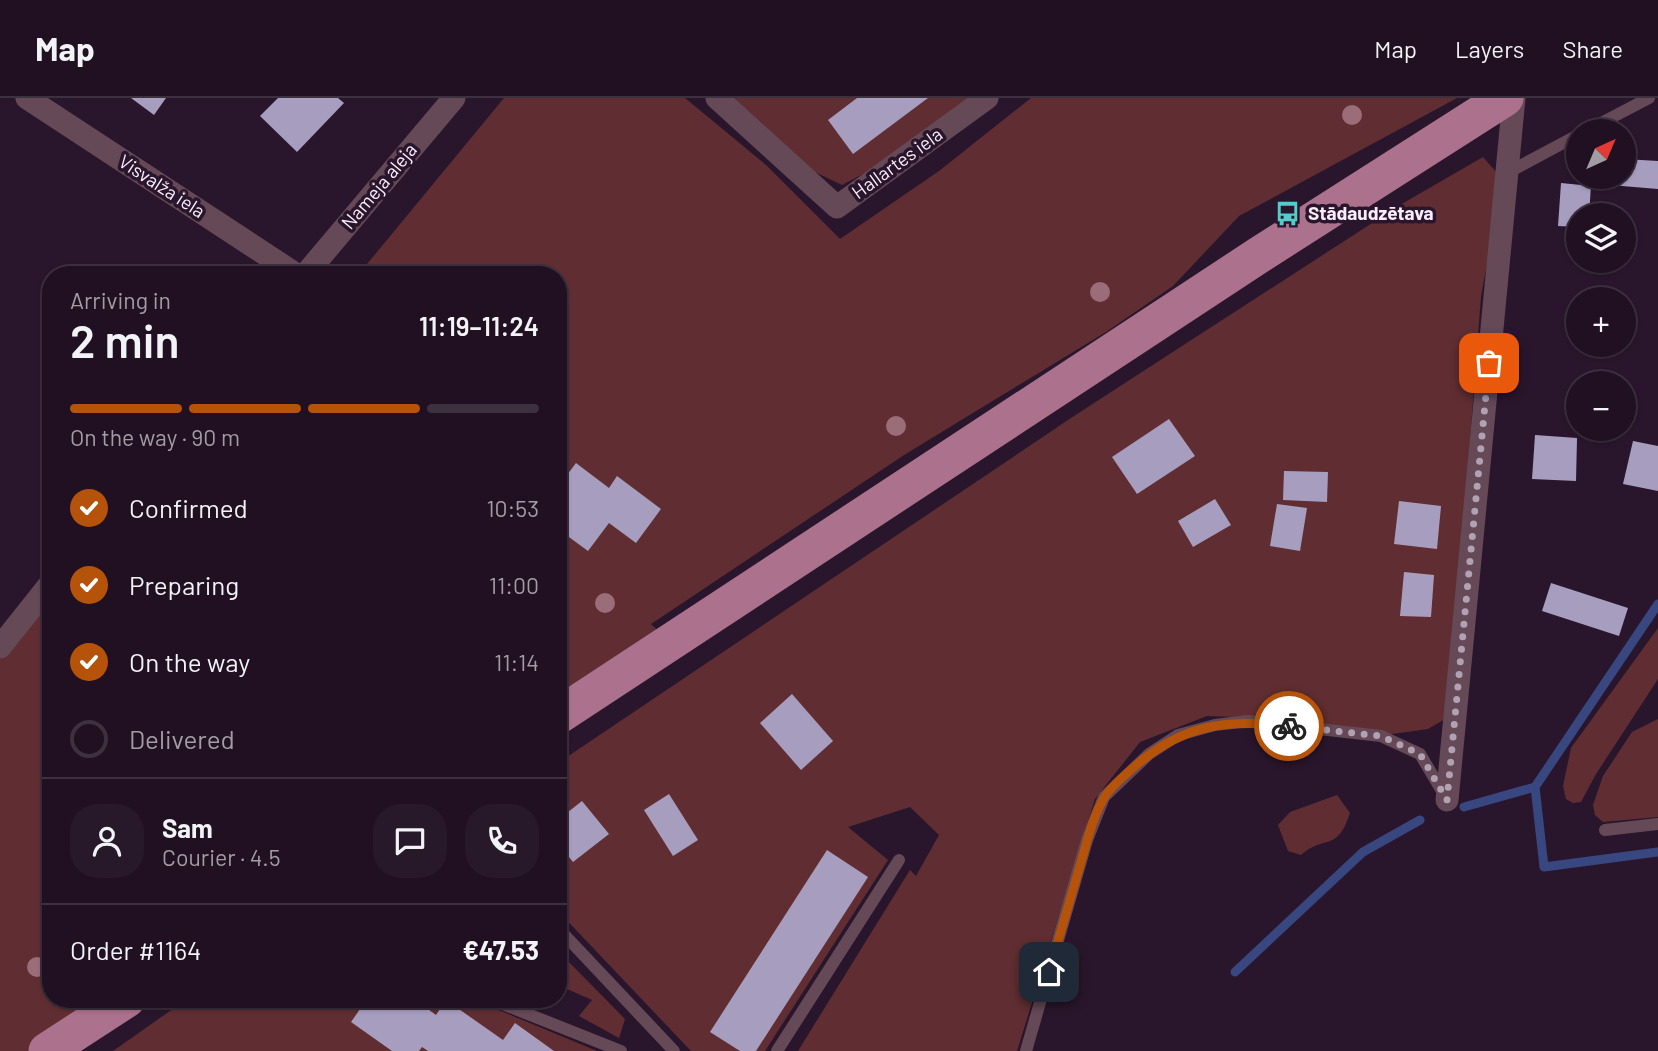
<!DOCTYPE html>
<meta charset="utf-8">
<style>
:root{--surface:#201021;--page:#28192a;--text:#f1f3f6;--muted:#a29da5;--line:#3d303f;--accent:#b45309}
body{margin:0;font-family:Barlow,sans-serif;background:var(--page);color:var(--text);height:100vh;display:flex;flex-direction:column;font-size:26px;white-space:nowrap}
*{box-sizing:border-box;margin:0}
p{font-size:23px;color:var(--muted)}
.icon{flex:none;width:38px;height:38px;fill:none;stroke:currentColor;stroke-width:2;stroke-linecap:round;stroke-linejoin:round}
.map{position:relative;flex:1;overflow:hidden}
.panel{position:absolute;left:42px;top:168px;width:525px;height:742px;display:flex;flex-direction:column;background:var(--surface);border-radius:28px;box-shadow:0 2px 5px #0004,0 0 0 2px var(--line)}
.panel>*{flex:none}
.needle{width:46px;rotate:44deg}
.buttons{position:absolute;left:1566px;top:21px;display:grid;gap:14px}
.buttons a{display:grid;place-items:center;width:70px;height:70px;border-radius:50%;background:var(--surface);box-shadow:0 2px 5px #0004,0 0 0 2px var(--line);font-size:35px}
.pin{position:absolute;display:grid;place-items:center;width:60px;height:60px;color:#fff;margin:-30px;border-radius:14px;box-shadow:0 4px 10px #0006}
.courier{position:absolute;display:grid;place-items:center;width:70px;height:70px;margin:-35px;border:5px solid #b45309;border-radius:50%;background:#fff;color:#222;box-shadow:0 2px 9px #0007}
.overview em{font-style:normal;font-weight:600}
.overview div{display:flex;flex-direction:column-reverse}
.overview{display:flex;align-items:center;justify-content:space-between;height:119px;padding:0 28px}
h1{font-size:46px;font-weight:600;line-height:52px}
.bar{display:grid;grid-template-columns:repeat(4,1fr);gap:10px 7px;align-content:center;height:84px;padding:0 28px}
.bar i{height:9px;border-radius:5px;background:var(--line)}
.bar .current{background:var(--accent)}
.bar p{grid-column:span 4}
.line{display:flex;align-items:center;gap:18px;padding:0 28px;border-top:2px solid var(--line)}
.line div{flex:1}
.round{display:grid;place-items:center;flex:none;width:74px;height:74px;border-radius:28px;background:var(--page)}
ol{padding:0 28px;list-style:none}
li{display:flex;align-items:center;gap:21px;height:77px}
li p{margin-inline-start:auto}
li .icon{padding:7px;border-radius:50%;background:var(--accent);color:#fff;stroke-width:4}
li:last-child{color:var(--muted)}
li i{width:38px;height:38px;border:4px solid var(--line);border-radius:50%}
header{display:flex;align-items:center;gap:42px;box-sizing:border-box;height:98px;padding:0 35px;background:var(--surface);border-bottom:2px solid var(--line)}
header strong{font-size:33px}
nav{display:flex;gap:38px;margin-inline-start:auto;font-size:24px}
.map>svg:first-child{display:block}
.green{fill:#602e32}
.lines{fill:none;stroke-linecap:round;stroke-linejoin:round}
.stream{stroke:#394780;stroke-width:9}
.building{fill:#a79ebf}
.service{stroke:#654956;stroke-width:12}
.minor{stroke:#654956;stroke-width:23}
.primary{stroke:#ac718c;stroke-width:37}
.tree{fill:#9a6d78}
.done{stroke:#b1a2b3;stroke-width:7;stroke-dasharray:0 12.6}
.route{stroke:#b45309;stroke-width:9}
.labels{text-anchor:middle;stroke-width:7;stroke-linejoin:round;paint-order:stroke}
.street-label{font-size:19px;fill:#faedfb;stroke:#2a162c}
.poi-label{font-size:19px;font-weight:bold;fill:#faedfb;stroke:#2a162c;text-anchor:start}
</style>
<header>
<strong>Map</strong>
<nav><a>Map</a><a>Layers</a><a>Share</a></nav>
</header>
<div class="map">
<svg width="1658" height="953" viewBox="0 0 1658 953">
<rect width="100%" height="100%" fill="#2a162c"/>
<g class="green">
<path d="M504 0H685L766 67 840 141 939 73 1031 0H1457L1239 118 1173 188 1106 234 904 357 651 526 670 544 558 618V177H358Z"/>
<path d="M727 0H974L889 62 842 87 815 74Z"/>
<path d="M1483 59 1497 75 1499 101 1481 198 1452 579 1445 621 1428 631 1392 636 1264 620 1207 618 1140 644 1095 701 1017 953H798L910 772 916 778 939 737 910 709 848 729 888 762 765 953H691L558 813V665L1074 318 1400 107Z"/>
<path d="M51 488V901H127L47 953H0V551Z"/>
<path d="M1658 530V581L1596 676 1581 704 1573 705 1566 701 1563 688 1571 650Z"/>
<path d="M1658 621V719L1603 724 1595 717 1593 707 1603 678 1632 634Z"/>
<path d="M1337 697 1350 715C1337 755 1325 736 1301 757L1288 753 1278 727 1290 714Z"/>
<path d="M558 853 625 921 619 940 579 918 592 902 558 887Z"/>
<path d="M187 901H472L597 953H113Z"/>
</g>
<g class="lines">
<g class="stream">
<path d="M1535 689 1544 769 1658 754"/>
<path d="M1464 709 1535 689 1658 506"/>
<path d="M1235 874 1363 754 1420 722"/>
</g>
</g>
<g class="building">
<path d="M131 0H166L154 17Z"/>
<path d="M278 0H338L344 5 297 54 260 18Z"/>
<path d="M857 0H928L853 56 828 22Z"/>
<path d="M1624 61 1658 63V91L1610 87V79H1624Z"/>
<path d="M1561 85 1591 88 1589 117H1578V129L1558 128Z"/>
<path d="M1169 321 1195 358 1137 396 1112 359Z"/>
<path d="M1535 337 1577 340 1576 383 1532 381Z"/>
<path d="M1633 343 1658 348V393L1623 386Z"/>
<path d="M576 365 609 390 617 378 661 411 636 445 609 425 588 453 558 431V389Z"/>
<path d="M1284 373 1328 374 1327 404 1283 402Z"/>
<path d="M1215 401 1231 427 1193 449 1178 423Z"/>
<path d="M1399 403 1441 408 1437 451 1394 446Z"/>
<path d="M1277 406 1307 410 1300 453 1270 448Z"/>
<path d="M1404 474 1434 477 1431 519 1400 518Z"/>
<path d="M1551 485 1628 510 1619 538 1542 513Z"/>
<path d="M792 596 833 643 801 672 760 625Z"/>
<path d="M669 696 698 742 673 758 644 712Z"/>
<path d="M582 703 609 736 573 764 558 745V722Z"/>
<path d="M827 752 868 779 756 953H740L710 934Z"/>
<path d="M367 901H414L436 917 446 902 503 942 515 925 554 953H428L422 949 419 953H392L351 924Z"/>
</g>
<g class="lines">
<g class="service">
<path d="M1586 33 1649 0"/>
<path d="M1507 75 1578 37"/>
<path d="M1605 732 1658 726"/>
<path d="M558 830 674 953"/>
<path d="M490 901 621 953"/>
<path d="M777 953 899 762"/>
<path d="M1026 953 1087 742 1104 699 1149 656 1178 637 1215 627 1248 623 1381 638 1420 656 1445 698"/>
</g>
<g class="minor">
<path d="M27 0 297 177"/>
<path d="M717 0 837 109 987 0"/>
<path d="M305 177 454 0"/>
<path d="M0 549 51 485"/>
<path d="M1447 702 1514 0"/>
</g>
<g class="primary">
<path d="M558 618 1259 157 1505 0"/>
<path d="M47 953 127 901"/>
</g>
</g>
<g class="tree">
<circle cx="1352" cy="17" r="10"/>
<circle cx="1100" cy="194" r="10"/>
<circle cx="896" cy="328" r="10"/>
<circle cx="605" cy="505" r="10"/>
<circle cx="37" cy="869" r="10"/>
</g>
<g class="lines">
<path class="done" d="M1289 628 1381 638 1420 656 1447 702 1489 265"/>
<path class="route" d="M1049 874C1059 839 1069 805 1079 771 1086 748 1092 720 1104 700 1111 688 1124 678 1134 669 1183 626 1227 621 1289 628"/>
</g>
<defs>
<symbol id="bus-bare" viewBox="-9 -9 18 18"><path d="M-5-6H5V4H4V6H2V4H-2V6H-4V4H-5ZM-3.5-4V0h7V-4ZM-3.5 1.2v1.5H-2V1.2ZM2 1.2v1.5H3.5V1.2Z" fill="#53cdc9" stroke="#2a162c" stroke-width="2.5" paint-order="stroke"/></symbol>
</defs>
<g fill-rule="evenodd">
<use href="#bus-bare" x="1270" y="98" width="35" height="35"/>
</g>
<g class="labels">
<g class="street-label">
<text transform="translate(897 65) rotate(-36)" y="7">Hallartes iela</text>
<text transform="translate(162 88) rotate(33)" y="7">Visvalža iela</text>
<text transform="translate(379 88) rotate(-50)" y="7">Nameja aleja</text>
</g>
<g class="poi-label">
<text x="1308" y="122">Stādaudzētava</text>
</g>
</g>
</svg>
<div class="buttons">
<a><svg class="needle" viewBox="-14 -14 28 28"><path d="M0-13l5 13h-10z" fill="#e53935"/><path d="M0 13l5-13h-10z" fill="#a29da5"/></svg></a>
<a><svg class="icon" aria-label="layers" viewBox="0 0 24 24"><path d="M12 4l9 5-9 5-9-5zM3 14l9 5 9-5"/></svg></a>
<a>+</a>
<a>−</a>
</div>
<div class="pin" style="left:1489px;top:265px;background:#ea580c"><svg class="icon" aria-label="bag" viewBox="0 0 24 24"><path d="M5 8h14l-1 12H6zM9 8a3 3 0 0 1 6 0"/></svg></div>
<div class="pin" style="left:1049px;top:874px;background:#1f2937"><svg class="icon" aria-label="home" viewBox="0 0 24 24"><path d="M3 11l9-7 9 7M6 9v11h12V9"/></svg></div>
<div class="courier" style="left:1289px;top:628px"><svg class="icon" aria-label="bike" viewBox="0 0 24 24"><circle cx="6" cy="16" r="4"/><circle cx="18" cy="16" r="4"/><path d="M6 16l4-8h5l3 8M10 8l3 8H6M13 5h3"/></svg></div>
<section class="panel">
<div class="overview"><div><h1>2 min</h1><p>Arriving in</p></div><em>11:19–11:24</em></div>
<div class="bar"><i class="current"></i><i class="current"></i><i class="current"></i><i></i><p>On the way · 90 m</p></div>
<ol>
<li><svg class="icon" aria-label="check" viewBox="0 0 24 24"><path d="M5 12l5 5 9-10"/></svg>Confirmed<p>10:53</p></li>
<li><svg class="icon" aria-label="check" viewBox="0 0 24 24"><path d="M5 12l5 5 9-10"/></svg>Preparing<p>11:00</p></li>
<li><svg class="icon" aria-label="check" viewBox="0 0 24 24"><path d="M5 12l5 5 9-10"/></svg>On the way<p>11:14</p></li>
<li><i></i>Delivered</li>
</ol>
<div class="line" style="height:126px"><a class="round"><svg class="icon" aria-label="person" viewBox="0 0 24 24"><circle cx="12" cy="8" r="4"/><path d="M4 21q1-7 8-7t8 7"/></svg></a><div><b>Sam</b><p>Courier · 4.5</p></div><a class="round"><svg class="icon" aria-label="chat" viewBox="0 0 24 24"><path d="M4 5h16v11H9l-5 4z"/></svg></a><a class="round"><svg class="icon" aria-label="phone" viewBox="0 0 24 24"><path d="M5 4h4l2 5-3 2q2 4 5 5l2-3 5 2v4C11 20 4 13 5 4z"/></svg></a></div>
<div class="line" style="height:91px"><div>Order #1164</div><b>€47.53</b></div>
</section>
</div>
